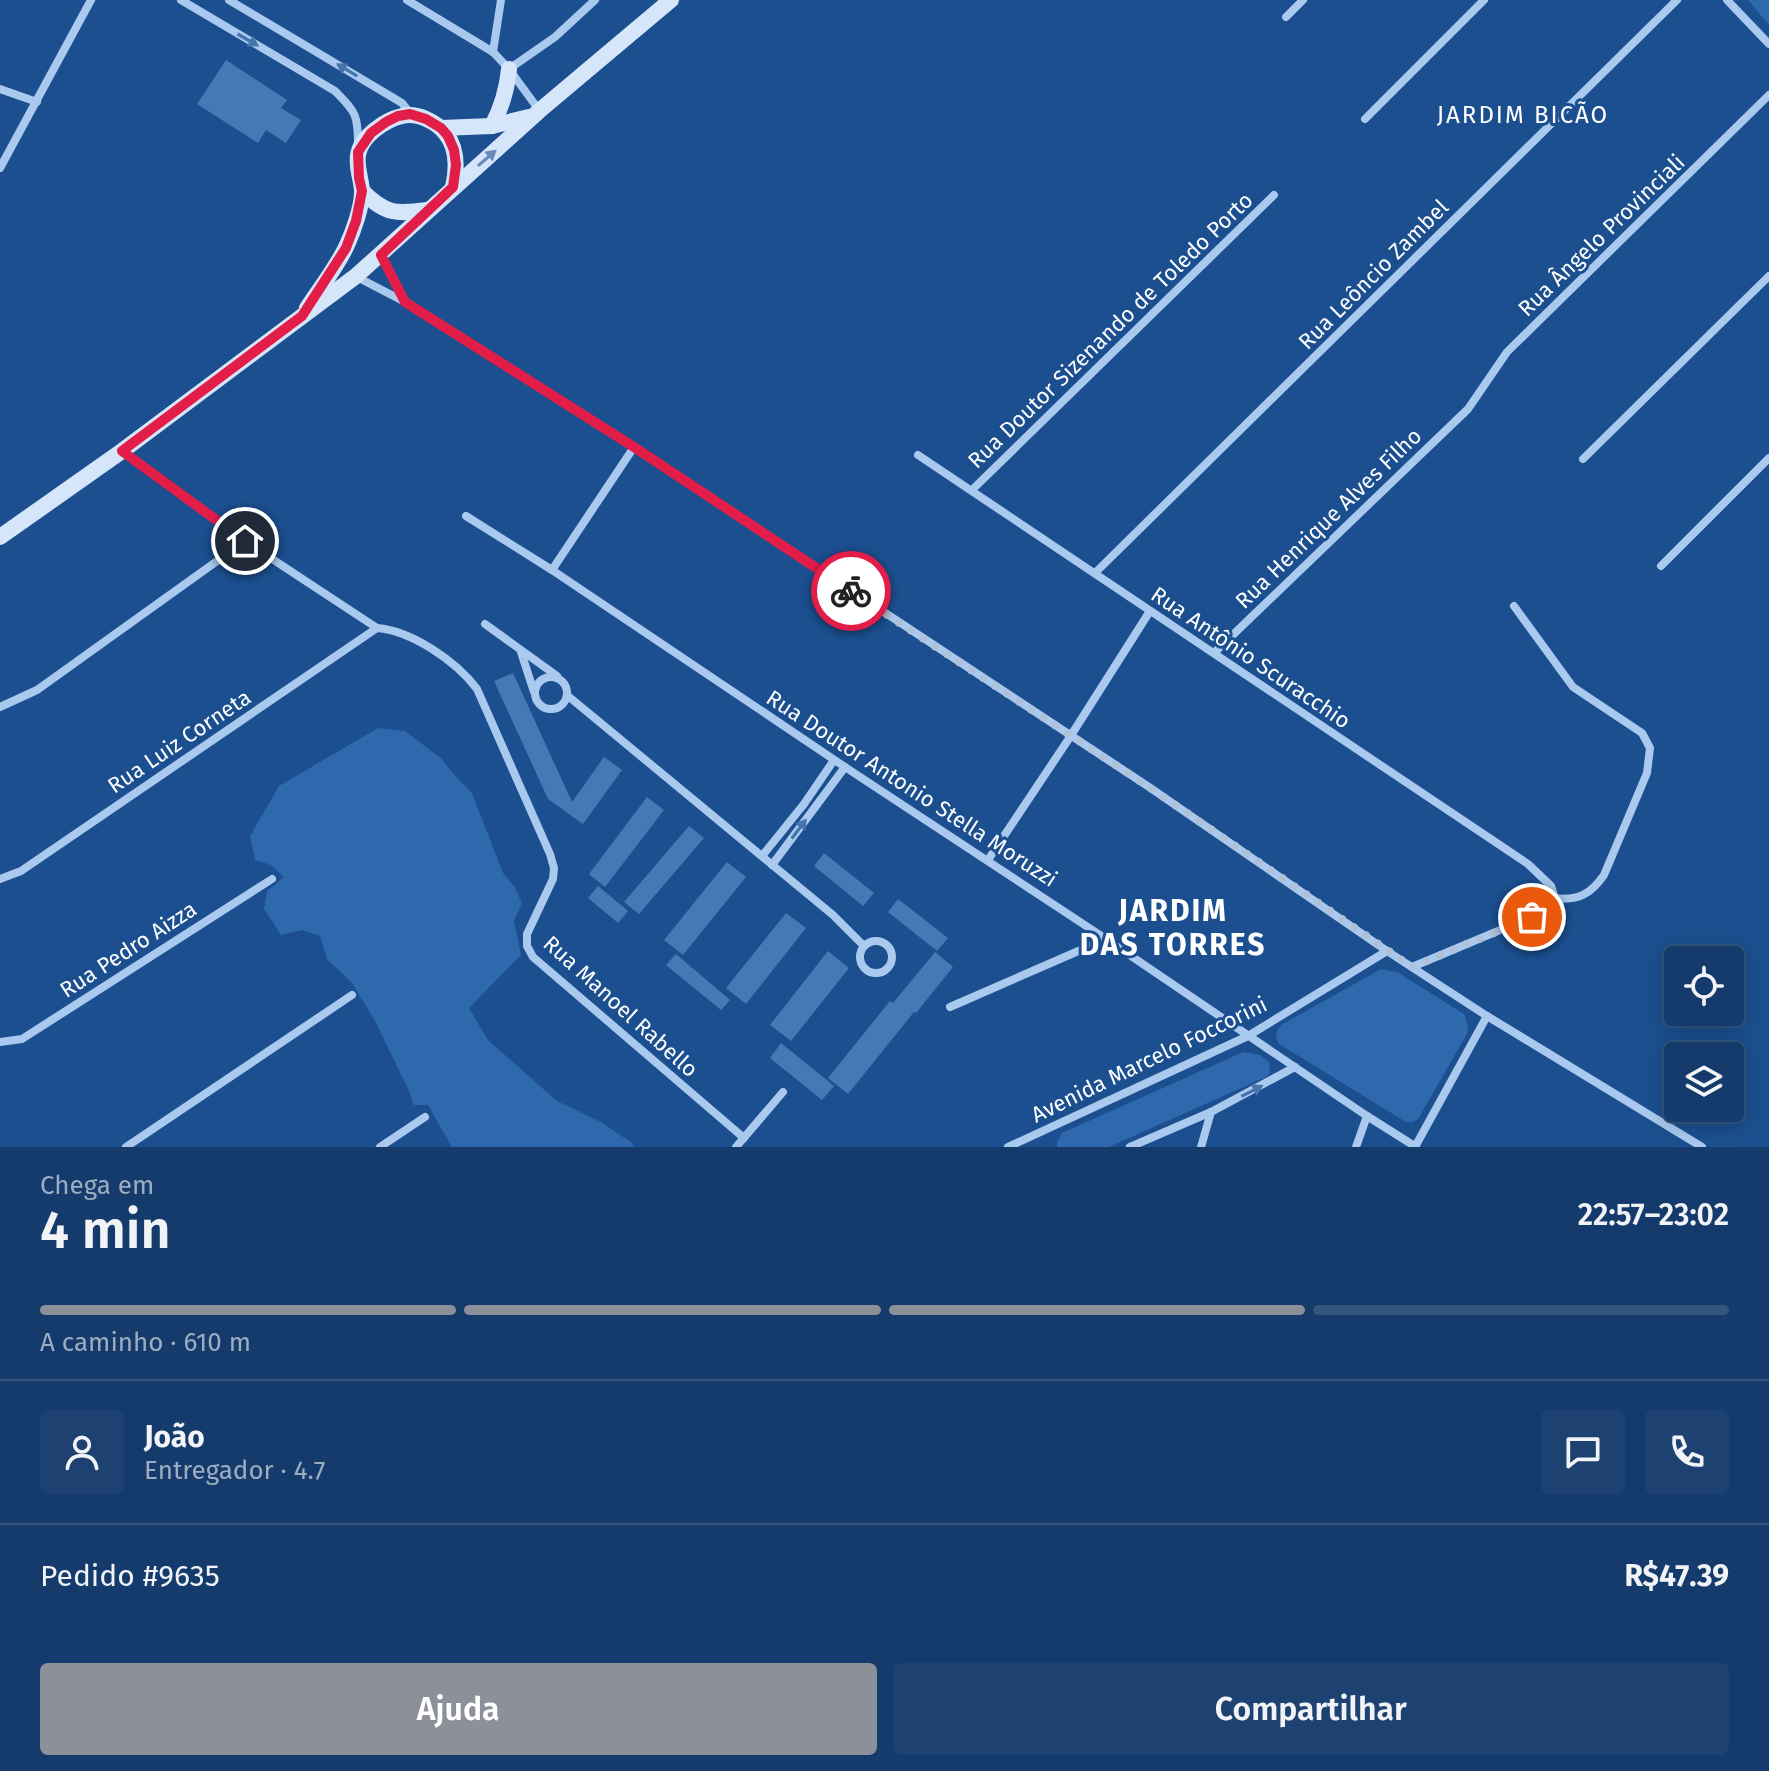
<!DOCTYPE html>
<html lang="pt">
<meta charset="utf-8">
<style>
:root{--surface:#143b6b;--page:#1d4271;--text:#f1f3f6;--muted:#9dadc1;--line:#33557e;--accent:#8c9099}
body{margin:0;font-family:"Fira Sans",sans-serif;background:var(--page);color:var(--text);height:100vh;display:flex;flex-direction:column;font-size:30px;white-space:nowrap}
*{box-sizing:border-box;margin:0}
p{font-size:26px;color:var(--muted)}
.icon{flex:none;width:44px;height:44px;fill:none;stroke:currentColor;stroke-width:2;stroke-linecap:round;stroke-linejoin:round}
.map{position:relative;height:1147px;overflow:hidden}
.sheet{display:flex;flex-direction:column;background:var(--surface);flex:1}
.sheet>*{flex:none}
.buttons{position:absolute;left:1664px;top:946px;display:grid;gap:16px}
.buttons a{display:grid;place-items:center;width:80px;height:80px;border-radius:8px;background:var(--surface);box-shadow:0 4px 20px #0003,0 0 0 2px var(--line);font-size:40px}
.pin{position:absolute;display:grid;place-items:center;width:68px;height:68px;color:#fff;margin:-34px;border:4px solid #fff;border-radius:50%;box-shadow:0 2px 8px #0007}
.courier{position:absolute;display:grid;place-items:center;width:80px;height:80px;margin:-40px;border:6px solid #e11d48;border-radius:50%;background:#fff;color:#222;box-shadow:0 2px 10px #0007}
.headline em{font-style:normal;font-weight:600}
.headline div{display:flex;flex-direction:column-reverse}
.headline{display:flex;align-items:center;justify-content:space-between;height:136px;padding:0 40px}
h1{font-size:52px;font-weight:600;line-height:60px}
.bar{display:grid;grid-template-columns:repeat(4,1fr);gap:12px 8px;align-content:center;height:96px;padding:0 40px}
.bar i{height:10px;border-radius:6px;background:var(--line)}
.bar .selected{background:var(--accent)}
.bar p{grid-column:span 4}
.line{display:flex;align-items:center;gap:20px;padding:0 40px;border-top:2px solid var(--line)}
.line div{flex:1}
.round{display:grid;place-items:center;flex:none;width:84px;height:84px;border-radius:8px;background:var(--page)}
.cta{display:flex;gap:16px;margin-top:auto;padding:16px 40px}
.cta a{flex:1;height:92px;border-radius:8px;background:var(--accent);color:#fff;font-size:32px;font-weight:600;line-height:92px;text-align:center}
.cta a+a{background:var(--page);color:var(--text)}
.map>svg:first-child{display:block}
.green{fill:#2e69ad}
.building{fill:#4478b7}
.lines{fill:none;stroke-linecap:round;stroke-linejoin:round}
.minor{stroke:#a9c9ee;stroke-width:8}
.secondary{stroke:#d6e6fa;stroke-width:16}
.oneway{fill:#4674ac}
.oneway2{fill:#668bba}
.done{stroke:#afc1d8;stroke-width:8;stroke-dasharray:0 14.4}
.route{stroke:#e11d48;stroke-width:10}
.labels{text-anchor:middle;stroke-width:6;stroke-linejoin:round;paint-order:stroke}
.street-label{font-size:22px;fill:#fff;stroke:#1b4f8f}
.neighbourhood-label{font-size:24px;letter-spacing:2px;fill:#fff;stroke:#1b4f8f}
.district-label{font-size:30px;font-weight:bold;letter-spacing:2px;fill:#fff;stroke:#1b4f8f}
</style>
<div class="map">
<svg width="1769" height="1147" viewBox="0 0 1769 1147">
<rect width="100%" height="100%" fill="#1b4f8f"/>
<g class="green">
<path d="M1748 0H1769V25Z"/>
<path d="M378 728 405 731 442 759 450 770 472 793 503 873 514 886 522 903 514 921 521 955 469 1008 488 1040 557 1101 601 1122 632 1143 635 1147H452L428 1105H414L408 1089 374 1019 352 983 327 959 320 936 302 930 281 935 264 909 267 891 284 877 271 865 255 860 250 836 279 786Z"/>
<path d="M1381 969 1397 972 1464 1014 1468 1026 1467 1034 1418 1119 1413 1122H1406L1279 1044C1275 1037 1275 1031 1281 1025Z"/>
<path d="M1243 1052 1260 1055 1269 1062 1270 1073 1266 1077 1109 1147H1057V1142L1062 1133Z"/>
</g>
<g class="building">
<path d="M226 60 287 100 281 108 301 120 286 143 266 130 258 143 197 104Z"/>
<path d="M513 673 572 802 604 757 622 770 583 824 548 799 494 681Z"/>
<path d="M647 797 664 810 605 887 589 874Z"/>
<path d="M689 826 704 838 639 914 624 902Z"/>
<path d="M824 853 874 893 863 906 814 866Z"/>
<path d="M727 862 746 877 683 955 664 940Z"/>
<path d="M598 886 628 911 618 923 588 898Z"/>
<path d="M898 899 948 938 937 951 888 912Z"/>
<path d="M786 913 806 928 746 1004 726 988Z"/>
<path d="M828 951 849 968 791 1041 770 1025Z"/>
<path d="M935 952 953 967 916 1013 914 1012 848 1094 828 1078 890 1001 893 1003Z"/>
<path d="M676 954 730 1000 721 1010 666 965Z"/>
<path d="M781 1043 834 1086 822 1100 770 1058Z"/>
</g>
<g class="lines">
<g class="minor">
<path d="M181 0 335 91C355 112 358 113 358 144"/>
<path d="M229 0 402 103 410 113"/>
<path d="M407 0 493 52 509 69 539 110"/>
<path d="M1727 0 1769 44"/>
<path d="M1286 17 1303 0"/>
<path d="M493 52 501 0"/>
<path d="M509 69 555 37 595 0"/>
<path d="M0 89 37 102"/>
<path d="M1365 119 1484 0"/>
<path d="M0 168 91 0"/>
<path d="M381 255 405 302"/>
<path d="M357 277 405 302 634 447 1149 787 1387 951 1487 1016 1702 1147"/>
<path d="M122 451 245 541 377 628C412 631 456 661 477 689L550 854 554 868 553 879 527 934V946L533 957 744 1138"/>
<path d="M918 455 1528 864 1551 886 1555 898"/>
<path d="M1583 459 1769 276"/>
<path d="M972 490 1274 195"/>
<path d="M466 516 552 570 845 767 1106 939 1367 1116 1416 1147"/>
<path d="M1661 566 1769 458"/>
<path d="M552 570 634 447"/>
<path d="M1095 573 1677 0"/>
<path d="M1514 606 1573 687 1642 733 1650 748 1647 773 1604 875C1591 894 1578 901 1555 898"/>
<path d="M485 624 557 676"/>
<path d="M521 652 534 692"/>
<path d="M1214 653 1468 409 1507 352 1769 95"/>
<circle cx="551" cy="693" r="16"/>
<path d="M568 696 833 915 864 946"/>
<path d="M0 707 37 690 245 541"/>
<path d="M762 856 804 804 834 760"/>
<path d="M988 860 1070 737 1150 611"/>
<path d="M772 865 845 767"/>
<path d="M0 879 21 871 377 628"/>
<circle cx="876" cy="957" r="16"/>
<path d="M1412 967 1541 913 1549 907 1555 898"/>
<path d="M950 1007 1106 939"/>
<path d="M0 1042 22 1039 272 879"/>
<path d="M126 1147 352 995"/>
<path d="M380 1147 425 1117"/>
<path d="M736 1147 783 1092"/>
<path d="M1008 1147 1248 1036 1387 951"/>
<path d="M1130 1147 1211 1112 1295 1067"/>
<path d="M1201 1147 1211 1112"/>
<path d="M1356 1147 1367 1116"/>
<path d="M1415 1147 1487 1016"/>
</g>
<g class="secondary">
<path d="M492 126C502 107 507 90 509 69"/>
<path d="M441 128 492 126 529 117"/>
<path d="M362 191C386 215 396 214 428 210"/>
<path d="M307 308C320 288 337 267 347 245 353 232 362 207 362 192 362 181 356 168 358 155 361 136 385 120 402 116 417 112 437 122 446 134 458 149 457 169 453 187"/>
<path d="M0 537 122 451 356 276 539 111 671 0"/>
</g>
</g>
<defs><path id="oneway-solid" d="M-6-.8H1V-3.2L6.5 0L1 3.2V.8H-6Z" transform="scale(2)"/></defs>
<g class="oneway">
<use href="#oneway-solid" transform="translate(248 40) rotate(30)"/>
<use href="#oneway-solid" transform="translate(347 70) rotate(-149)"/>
<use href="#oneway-solid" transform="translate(799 829) rotate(-53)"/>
<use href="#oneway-solid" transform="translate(1252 1091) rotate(-27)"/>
</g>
<use class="oneway2" href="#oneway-solid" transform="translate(487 158) rotate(-41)"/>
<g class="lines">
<path class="done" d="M851 591 1149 787 1412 967 1532 917"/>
<path class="route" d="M245 541 122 451 302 316 346 248 356 221 362 191 359 178 358 152 371 133 386 122 398 116 410 114 426 119 441 128 448 136 454 150 456 165 453 187 381 255 405 302 634 447 851 591"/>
</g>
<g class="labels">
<g class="street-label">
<text transform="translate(1601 235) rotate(-44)" y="8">Rua Ângelo Provinciali</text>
<text transform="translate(1373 274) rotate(-45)" y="8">Rua Leôncio Zambel</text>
<text transform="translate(1110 330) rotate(-44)" y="8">Rua Doutor Sizenando de Toledo Porto</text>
<text transform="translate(1328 518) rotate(-44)" y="8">Rua Henrique Alves Filho</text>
<text transform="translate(1251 657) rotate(34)" y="8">Rua Antônio Scuracchio</text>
<text transform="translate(179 741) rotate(-34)" y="8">Rua Luiz Corneta</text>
<text transform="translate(912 788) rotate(33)" y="8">Rua Doutor Antonio Stella Moruzzi</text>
<text transform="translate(128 949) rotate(-33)" y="8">Rua Pedro Aizza</text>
<text transform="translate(621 1006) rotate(42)" y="8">Rua Manoel Rabello</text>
<text transform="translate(1149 1059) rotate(-26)" y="8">Avenida Marcelo Foccorini</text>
</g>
<g class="neighbourhood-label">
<text x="1523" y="123">JARDIM BICÃO</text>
</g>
<g class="district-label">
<text x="1173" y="921">JARDIM<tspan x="1173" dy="34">DAS TORRES</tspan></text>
</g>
</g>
</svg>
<div class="buttons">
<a><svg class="icon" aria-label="locate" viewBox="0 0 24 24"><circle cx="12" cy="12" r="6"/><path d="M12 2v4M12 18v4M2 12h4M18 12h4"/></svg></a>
<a><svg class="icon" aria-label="layers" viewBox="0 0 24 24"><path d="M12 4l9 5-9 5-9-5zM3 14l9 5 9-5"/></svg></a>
</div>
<div class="pin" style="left:1532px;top:917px;background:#ea580c"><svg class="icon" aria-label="bag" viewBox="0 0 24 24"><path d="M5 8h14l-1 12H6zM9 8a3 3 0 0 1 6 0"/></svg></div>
<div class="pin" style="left:245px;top:541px;background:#1f2937"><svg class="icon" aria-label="home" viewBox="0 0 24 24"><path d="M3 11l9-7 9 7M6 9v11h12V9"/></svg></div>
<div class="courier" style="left:851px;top:591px"><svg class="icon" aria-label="bike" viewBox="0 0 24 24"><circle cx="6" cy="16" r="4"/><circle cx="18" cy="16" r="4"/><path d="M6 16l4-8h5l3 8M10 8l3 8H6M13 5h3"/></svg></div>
</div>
<section class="sheet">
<div class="headline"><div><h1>4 min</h1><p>Chega em</p></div><em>22:57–23:02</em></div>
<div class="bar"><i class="selected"></i><i class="selected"></i><i class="selected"></i><i></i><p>A caminho · 610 m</p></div>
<div class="line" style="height:144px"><a class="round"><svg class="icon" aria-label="person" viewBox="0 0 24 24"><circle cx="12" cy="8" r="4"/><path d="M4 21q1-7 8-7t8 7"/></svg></a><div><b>João</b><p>Entregador · 4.7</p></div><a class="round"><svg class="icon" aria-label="chat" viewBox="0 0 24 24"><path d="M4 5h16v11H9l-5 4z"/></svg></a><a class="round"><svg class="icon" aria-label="phone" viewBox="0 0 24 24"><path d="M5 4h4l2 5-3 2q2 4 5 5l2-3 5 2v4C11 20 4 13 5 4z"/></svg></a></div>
<div class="line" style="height:104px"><div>Pedido #9635</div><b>R$47.39</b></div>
<div class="cta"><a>Ajuda</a><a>Compartilhar</a></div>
</section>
